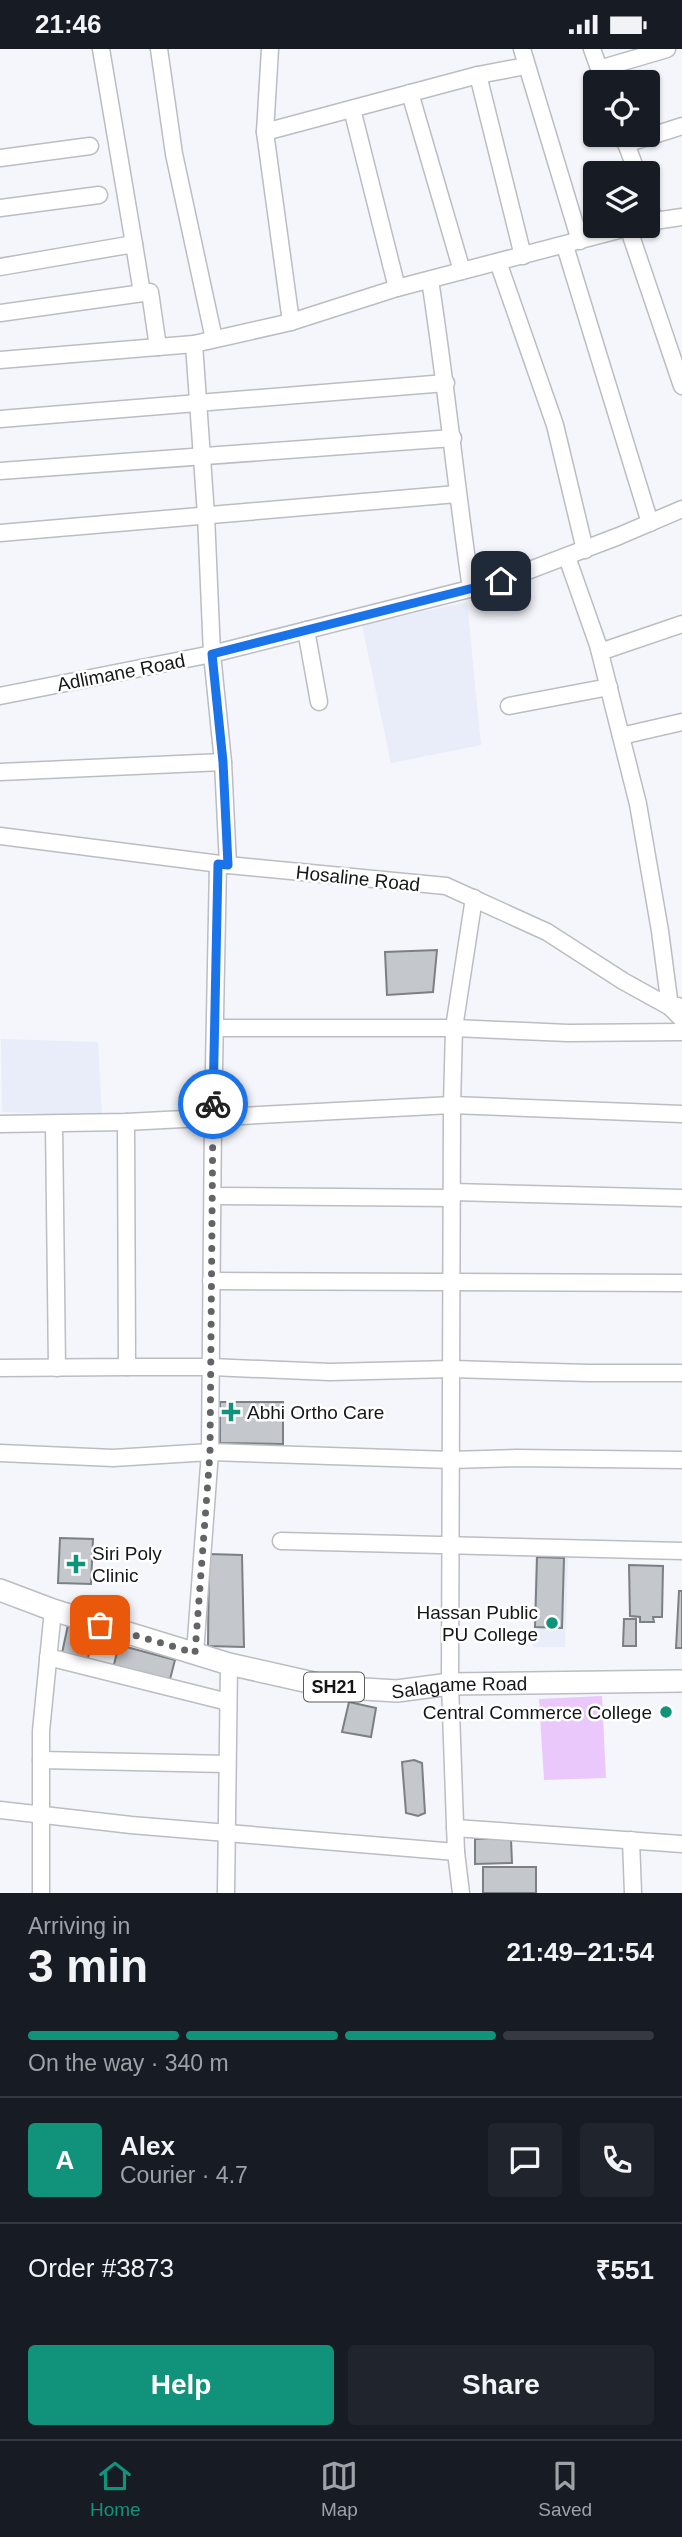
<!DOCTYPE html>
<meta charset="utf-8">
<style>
:root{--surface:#171b24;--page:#20242c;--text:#f1f3f6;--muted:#9ea1a6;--line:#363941;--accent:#11927a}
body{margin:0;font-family:Helvetica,sans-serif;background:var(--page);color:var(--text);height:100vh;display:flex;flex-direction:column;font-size:26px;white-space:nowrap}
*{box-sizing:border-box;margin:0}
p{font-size:23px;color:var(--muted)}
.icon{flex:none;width:38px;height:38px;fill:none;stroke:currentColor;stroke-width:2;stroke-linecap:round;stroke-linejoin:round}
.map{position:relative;height:1844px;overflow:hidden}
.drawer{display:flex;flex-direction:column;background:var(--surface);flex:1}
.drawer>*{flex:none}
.buttons{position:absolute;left:583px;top:21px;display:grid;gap:14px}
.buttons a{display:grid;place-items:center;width:77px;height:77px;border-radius:7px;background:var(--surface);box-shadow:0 2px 5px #0004;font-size:35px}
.pin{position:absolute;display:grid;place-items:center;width:60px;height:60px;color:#fff;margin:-30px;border-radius:14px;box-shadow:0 4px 10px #0006}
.courier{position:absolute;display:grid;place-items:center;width:70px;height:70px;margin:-35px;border:5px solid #1a73e8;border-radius:50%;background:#fff;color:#222;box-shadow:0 2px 9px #0007}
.overview em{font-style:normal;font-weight:800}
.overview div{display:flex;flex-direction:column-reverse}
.overview{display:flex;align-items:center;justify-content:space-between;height:119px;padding:0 28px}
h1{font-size:46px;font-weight:800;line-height:52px}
.bar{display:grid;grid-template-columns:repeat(4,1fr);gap:10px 7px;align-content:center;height:84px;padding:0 28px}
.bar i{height:9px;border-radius:5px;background:var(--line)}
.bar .selected{background:var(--accent)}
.bar p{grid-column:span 4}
.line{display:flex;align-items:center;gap:18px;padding:0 28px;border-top:2px solid var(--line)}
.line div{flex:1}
.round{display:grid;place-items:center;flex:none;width:74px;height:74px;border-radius:7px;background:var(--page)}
.primary-button{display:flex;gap:14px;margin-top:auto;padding:14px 28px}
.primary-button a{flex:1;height:80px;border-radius:7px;background:var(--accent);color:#fff;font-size:28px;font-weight:800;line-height:80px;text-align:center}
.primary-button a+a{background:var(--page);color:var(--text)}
.status{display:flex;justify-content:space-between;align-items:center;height:49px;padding:0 35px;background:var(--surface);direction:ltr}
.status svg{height:19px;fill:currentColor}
.tabs{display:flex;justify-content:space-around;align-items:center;height:98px;border-top:2px solid var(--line);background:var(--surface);font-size:19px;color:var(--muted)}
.tabs a{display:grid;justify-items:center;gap:4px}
.tabs .selected{color:var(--accent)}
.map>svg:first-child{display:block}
.built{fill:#e9ecf9}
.green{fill:#ebc8fc}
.building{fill:#c4c7cb;stroke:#7c7f83;stroke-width:2}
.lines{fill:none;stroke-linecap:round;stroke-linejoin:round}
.minor-casing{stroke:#bbbdc2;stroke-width:19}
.major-casing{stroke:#bbbdc2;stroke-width:24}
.minor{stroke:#fff;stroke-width:16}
.major{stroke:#fff;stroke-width:21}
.done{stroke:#636467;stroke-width:7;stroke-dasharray:0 12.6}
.route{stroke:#1a73e8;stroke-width:9}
.poi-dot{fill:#11927a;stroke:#fff;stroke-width:2.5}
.labels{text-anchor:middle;stroke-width:5;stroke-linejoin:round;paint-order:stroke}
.shield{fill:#fff;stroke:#5b5c5d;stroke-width:2}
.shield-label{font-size:18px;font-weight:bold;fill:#151618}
.street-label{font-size:19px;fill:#151618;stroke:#fff}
.poi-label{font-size:19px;fill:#151618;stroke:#fff;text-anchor:start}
</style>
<div class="status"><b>21:46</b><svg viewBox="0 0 49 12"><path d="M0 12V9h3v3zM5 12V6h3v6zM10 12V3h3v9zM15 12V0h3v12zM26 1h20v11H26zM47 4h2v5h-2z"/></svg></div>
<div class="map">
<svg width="682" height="1844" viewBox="0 0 682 1844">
<rect width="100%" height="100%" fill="#f5f6fb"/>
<g class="built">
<path d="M467 553 481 696 391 714 362 576Z"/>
<path d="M1 990 98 993 102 1067 2 1063Z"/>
<path d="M535 1504 568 1506 565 1598H533Z"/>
</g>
<path class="green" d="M602 1647 606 1729 544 1731 539 1650Z"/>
<g class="building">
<path d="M437 901 433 943 387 946 385 903Z"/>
<path d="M220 1353H283V1395L220 1394Z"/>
<path d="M60 1489 93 1490 91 1535 58 1534Z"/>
<path d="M209 1505 242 1506 244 1598 208 1597Z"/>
<path d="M537 1508 564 1509 562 1579 535 1578Z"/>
<path d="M629 1516 663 1517 662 1568H653L654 1573H640V1568L630 1567Z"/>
<path d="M679 1542H682V1599H676Z"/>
<path d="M624 1570H636V1597H623Z"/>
<path d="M68 1576 95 1585 87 1612 62 1604Z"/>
<path d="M119 1596 175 1611 169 1634 113 1619Z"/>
<path d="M349 1653 376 1659 371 1688 342 1683Z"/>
<path d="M414 1711 422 1714 425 1764 418 1767 406 1764 402 1713Z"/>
<path d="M475 1790H511L512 1814 475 1815Z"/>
<rect x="483" y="1818" width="53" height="26"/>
</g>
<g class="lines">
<defs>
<g id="minor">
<path d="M101 0 134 195"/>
<path d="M159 0 174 105 214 290"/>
<path d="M270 0 265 83 291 273"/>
<path d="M522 0 580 192"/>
<path d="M592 0 604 33"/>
<path d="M599 20 667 0"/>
<path d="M478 26 523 207"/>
<path d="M410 44 462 222"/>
<path d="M352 60 397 239"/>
<path d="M265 83 478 26 526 17"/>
<path d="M623 86 637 124"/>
<path d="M626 95 682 77"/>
<path d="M0 109 90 97"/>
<path d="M648 152 654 171"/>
<path d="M0 159 99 146"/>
<path d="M648 173 682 168"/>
<path d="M628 178 682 337"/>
<path d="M565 197 650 474"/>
<path d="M498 213 555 376 585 501"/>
<path d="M0 218 134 195 142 244"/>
<path d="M430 231C446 334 456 437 471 540"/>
<path d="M0 264 150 243 158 298"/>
<path d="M0 311 194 295 291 273 397 239 634 177"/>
<path d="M0 370 446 334"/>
<path d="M0 422 453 389"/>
<path d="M0 484 457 445"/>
<path d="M567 508 598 596 638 755 660 882 670 958 678 957"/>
<path d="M306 581 319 653"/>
<path d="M600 603 682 575"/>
<path d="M0 647 212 605 501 532 619 487 682 460"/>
<path d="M509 657 609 638"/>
<path d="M621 687 682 673"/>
<path d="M223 713 228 816"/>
<path d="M0 723 223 713 212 605 206 466 194 295"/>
<path d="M0 787 228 816 446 837 547 883 623 932 670 958 682 970"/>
<path d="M216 979H454L568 984 682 983"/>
<path d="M0 1075 126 1073 452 1056 682 1065"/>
<path d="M54 1075 57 1319"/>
<path d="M452 1143 682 1149"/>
<path d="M214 1147 452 1149"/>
<path d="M211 1232 682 1234"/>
<path d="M127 1318H211L330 1323 452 1320 589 1324H682"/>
<path d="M0 1319 127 1318 126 1073"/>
<path d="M0 1404 113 1409 210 1403 451 1411 516 1409 682 1411"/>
<path d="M281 1492 682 1502"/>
<path d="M195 1604 210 1403 213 1069 218 815"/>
<path d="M48 1608 228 1653"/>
<path d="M41 1711 227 1715"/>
<path d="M0 1761 131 1776 456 1803"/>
<path d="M455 1779 682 1795"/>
<path d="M631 1791 633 1844"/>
<path d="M41 1844V1682L53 1561"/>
<path d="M226 1844 229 1615"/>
<path d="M461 1844 456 1803 450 1635 452 1056 454 979 474 849"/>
</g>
<g id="major">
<path id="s1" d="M0 1541 53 1561 229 1615 331 1638 397 1642 450 1635 682 1632"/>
</g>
</defs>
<use href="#minor" class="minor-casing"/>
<use href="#major" class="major-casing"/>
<use href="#minor" class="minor"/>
<use href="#major" class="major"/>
</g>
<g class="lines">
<path class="done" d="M100 1576 195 1604 210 1404 213 1055"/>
<path class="route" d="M213 1055 218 815 228 816 223 713 212 605 501 532"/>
</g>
<g class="poi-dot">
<path d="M227.5 1352.5h7v7h7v7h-7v7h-7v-7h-7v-7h7z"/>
<path d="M72.5 1504.5h7v7h7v7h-7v7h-7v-7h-7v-7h7z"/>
<circle cx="552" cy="1574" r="7"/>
<circle cx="666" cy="1663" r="7"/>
</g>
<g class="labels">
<rect class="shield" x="304" y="1623.5" width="60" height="29" rx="5"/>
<g class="shield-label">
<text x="334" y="1644">SH21</text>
</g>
<g class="street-label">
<text transform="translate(121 623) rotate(-11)" y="7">Adlimane Road</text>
<text transform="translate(358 829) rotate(6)" y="7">Hosaline Road</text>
<text dy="7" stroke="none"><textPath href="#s1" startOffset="474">Salagame Road</textPath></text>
</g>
<g class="poi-label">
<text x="247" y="1370">Abhi Ortho Care</text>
<text x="92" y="1511">Siri Poly<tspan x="92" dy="22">Clinic</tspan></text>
<text x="538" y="1570" text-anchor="end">Hassan Public<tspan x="538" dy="22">PU College</tspan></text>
<text x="652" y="1670" text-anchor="end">Central Commerce College</text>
</g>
</g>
</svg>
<div class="buttons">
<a><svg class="icon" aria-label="locate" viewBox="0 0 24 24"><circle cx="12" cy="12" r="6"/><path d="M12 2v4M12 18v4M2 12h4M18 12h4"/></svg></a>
<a><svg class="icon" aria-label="layers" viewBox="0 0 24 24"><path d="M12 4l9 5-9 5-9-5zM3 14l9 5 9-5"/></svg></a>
</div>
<div class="pin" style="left:100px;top:1576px;background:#ea580c"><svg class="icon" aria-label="bag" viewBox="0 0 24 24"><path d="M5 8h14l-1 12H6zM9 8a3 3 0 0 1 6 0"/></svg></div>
<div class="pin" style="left:501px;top:532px;background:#1f2937"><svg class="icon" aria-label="home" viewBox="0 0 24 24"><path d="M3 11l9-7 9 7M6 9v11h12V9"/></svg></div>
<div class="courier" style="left:213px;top:1055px"><svg class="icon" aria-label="bike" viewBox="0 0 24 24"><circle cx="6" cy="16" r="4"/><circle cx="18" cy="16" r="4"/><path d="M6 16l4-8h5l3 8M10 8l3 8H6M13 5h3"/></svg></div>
</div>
<section class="drawer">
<div class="overview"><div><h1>3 min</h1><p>Arriving in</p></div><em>21:49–21:54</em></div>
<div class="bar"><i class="selected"></i><i class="selected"></i><i class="selected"></i><i></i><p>On the way · 340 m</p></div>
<div class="line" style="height:126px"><b class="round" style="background:var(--accent);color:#fff">A</b><div><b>Alex</b><p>Courier · 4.7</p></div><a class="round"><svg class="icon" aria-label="chat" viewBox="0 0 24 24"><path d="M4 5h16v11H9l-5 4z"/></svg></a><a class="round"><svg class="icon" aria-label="phone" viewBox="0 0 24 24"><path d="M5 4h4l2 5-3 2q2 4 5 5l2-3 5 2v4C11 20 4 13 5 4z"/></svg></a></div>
<div class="line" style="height:91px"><div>Order #3873</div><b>₹551</b></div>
<div class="primary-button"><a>Help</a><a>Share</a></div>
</section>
<nav class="tabs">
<a class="selected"><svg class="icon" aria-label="home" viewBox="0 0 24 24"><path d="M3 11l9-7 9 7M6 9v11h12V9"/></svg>Home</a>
<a><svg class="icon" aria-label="map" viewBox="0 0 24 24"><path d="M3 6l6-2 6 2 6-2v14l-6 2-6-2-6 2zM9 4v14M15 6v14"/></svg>Map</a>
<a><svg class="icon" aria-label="saved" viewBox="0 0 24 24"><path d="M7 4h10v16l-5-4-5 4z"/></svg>Saved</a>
</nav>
